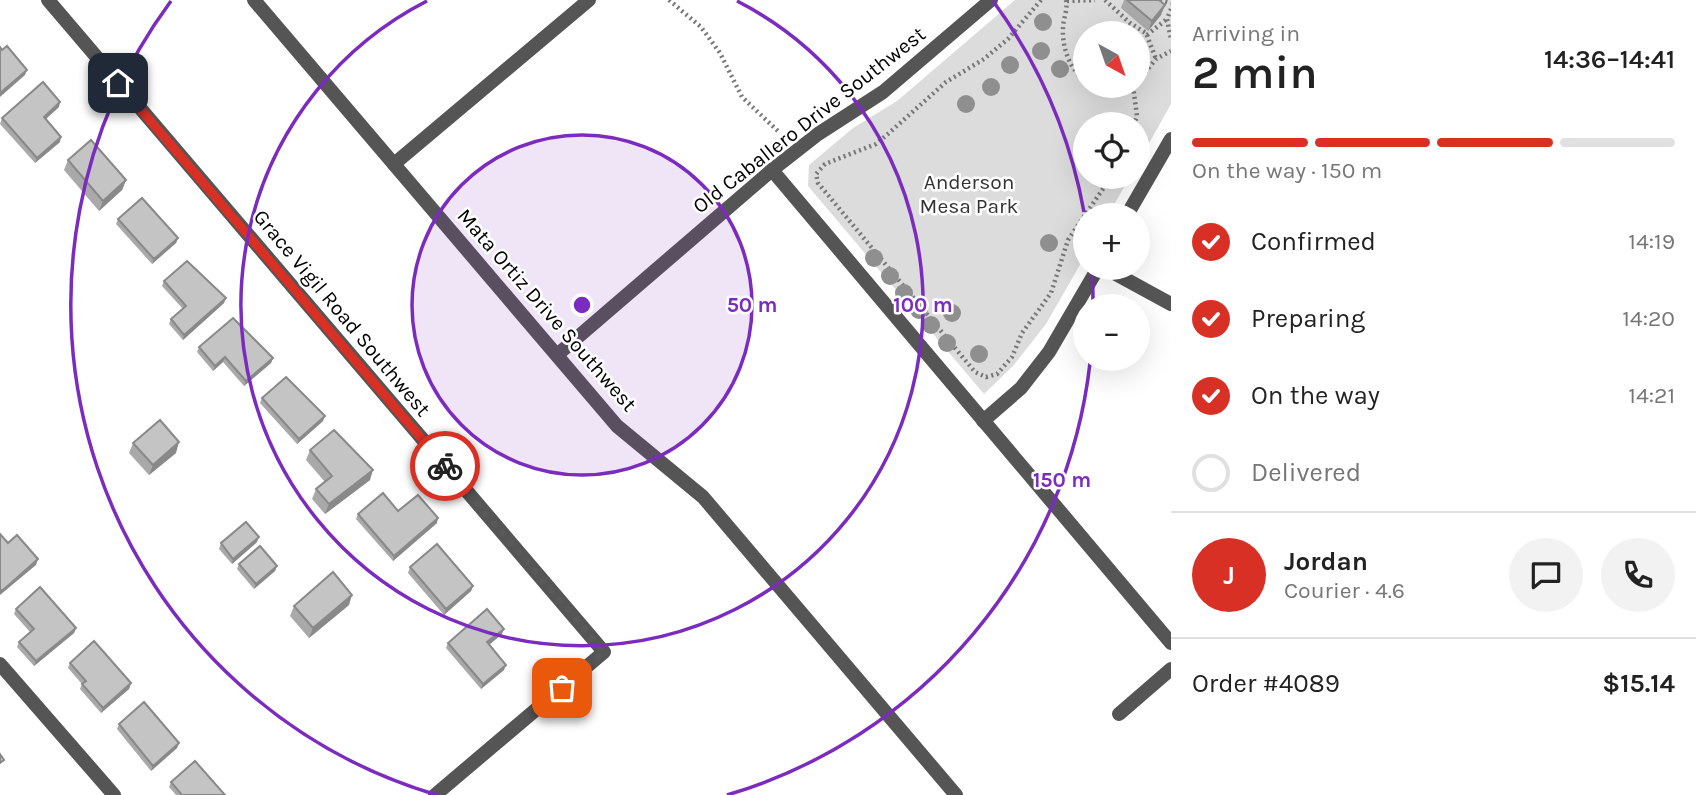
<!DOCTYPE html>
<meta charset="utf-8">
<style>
:root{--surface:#fff;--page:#f2f2f2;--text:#222;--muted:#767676;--line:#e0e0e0;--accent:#d93025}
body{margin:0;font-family:Karla,sans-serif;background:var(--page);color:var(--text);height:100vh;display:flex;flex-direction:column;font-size:26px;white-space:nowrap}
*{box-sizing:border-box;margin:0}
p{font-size:23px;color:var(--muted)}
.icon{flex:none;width:38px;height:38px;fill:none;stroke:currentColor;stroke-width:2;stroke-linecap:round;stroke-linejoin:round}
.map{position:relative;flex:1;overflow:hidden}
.side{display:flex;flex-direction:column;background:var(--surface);width:525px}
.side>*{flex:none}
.needle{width:46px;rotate:140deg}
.fabs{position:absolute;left:1073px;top:21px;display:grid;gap:14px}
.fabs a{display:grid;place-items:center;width:77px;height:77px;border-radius:50%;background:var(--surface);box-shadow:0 7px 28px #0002;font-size:35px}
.pin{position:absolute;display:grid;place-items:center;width:60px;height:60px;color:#fff;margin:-30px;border-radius:14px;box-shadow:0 4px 10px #0006}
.courier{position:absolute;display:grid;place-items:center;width:70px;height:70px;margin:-35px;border:5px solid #d93025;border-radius:50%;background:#fff;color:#222;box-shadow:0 2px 9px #0007}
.headline em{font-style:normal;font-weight:600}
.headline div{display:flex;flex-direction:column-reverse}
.headline{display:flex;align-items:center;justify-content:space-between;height:119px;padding:0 21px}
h1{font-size:46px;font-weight:600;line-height:52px}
.bar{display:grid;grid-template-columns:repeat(4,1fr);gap:10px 7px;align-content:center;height:84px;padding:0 21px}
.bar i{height:9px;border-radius:5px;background:var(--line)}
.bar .on{background:var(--accent)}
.bar p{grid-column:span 4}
.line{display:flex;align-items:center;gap:18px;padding:0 21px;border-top:2px solid var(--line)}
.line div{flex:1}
.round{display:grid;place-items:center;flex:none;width:74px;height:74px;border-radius:37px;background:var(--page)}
ol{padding:0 21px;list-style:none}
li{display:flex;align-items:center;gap:21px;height:77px}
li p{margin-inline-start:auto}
li .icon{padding:7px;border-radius:50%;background:var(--accent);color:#fff;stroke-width:4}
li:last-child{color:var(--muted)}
li i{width:38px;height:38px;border:4px solid var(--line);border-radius:50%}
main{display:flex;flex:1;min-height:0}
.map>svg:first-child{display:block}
.green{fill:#dcdcdc;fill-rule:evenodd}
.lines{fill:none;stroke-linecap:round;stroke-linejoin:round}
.path{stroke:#777;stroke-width:4.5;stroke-dasharray:2 3.5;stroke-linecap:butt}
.street{stroke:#555;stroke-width:14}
.tree{fill:#8f8f8f}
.wall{fill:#a9a9a9}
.shaded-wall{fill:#898989}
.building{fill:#c4c4c4;stroke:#898989;stroke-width:2}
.done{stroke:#595959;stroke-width:7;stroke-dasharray:0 12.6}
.route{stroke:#d93025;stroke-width:9}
.ring{fill:none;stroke:#7b2cbf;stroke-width:3.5}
.labels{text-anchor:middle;stroke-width:5;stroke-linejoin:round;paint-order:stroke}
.street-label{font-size:21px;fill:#000;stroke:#fff}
.park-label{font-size:21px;fill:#333;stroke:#fff}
.centre{fill:#7b2cbf;stroke:#fff;stroke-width:3.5}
.ring-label{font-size:21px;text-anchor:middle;font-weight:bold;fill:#7b2cbf;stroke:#fff;stroke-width:5;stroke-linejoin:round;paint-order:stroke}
</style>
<main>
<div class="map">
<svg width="1171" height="795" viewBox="0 0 1171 795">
<rect width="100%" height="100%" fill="#fff"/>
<path class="green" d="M1015 0H1171V104L1138 163V124H1085V177H1130L1108 215H1085V256L1046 324 1013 366 984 394 808 186 809 165 853 128 897 101ZM1085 33H1138V86H1085Z"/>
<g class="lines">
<g class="path">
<path d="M669 0 701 27 720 53 742 97 780 133"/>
<path d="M1041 0 1008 39 984 59 946 82 889 133 876 144 825 164 816 174 818 183 975 372 986 377 997 374 1012 357 1022 333 1051 293 1068 240 1111 177"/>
<path d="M1066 0C1068 11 1063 18 1063 29 1062 48 1070 69 1085 81"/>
<path d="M1105 0 1130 23 1146 33 1156 59"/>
<path d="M1160 0 1171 3"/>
<path d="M1067 1 1095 0"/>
<path d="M1171 9 1167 19 1171 39"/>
<path d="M1147 35 1167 19"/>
<path d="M1138 81 1156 59 1171 51"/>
<path d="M1133 86 1137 116 1134 124"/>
</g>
<g class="street">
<path d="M48 0 604 652 435 795"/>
<path d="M254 0 617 426 703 497 956 795"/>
<path d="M394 164 589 0"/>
<path d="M772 170 1171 643"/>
<path d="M1127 215 1171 139"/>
<path d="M1105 268 1171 304"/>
<path d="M557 355 772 170 818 134 883 92 991 0"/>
<path d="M983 421 1021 388 1049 352 1098 268"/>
<path d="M0 664 114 795"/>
<path d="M1119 714 1171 669"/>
</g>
</g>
<g class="tree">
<circle cx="1043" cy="22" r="9"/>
<circle cx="1041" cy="51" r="9"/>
<circle cx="1010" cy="65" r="9"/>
<circle cx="1060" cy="69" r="9"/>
<circle cx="991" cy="87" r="9"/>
<circle cx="966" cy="104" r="9"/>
<circle cx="1049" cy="243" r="9"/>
<circle cx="874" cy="258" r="9"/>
<circle cx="890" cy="276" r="9"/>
<circle cx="904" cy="293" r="9"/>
<circle cx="919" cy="310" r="9"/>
<circle cx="952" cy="313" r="9"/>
<circle cx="931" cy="325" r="9"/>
<circle cx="947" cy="343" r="9"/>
<circle cx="979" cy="354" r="9"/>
</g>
<g class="wall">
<path d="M1124 0H1159L1161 15 1148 31 1121 8Z"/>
<path d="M59 107 46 119 60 142 35 163 0 124 2 118Z"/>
<path d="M68 160 126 180 122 190 99 211 64 170Z"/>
<path d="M118 219 178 238 176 243 152 264 116 224Z"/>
<path d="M164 281 224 303 183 340 169 324 171 319 183 309 162 286Z"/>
<path d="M199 347 273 358 271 363 244 386 223 362 213 371 197 352Z"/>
<path d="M262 398 323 421 297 444 260 403Z"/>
<path d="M133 443 176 453 149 475 129 453Z"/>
<path d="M310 450 370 480 325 514 312 499 316 489 325 482 306 460Z"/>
<path d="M398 511 437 523 393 561 356 519 358 514Z"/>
<path d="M257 542 232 564 219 549 221 543Z"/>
<path d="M239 564 277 566 275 571 254 589 237 569Z"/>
<path d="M410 567 473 586 471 591 444 615 408 573Z"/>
<path d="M349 605 309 638 290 616 294 606Z"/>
<path d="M16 609 76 628 74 633 34 666 17 647 19 642 30 632 14 614Z"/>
<path d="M502 634 489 645 504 670 481 689 446 648 448 643Z"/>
<path d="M70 663 131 683 129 689 101 713 80 689 82 684 68 668Z"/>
<path d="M119 724 179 743 177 748 151 771 117 729Z"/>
<path d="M171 782 225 795H176L169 787Z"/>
</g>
<g class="shaded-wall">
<path d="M1165 5 1161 15 1148 31 1152 21Z"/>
<path d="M27 70 25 75 0 97V93Z"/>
<path d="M60 102 59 107 42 122 44 117Z"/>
<path d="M61 137 60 142 35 163 37 158Z"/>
<path d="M126 180 122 190 99 211 103 201Z"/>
<path d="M178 238 176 243 152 264 154 259Z"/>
<path d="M226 298 224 303 183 340 184 335Z"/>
<path d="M225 357 223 362 213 371 215 366Z"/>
<path d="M273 358 271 363 244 386 246 381Z"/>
<path d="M325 416 323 421 297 444 299 439Z"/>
<path d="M179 442 176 453 149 475 153 465Z"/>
<path d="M373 470 370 480 325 514 329 504Z"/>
<path d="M438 518 437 523 393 561 394 556Z"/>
<path d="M259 537 257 542 232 564 233 559Z"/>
<path d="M38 559 36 565 0 595V590Z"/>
<path d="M277 566 275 571 254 589 256 584Z"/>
<path d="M473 586 471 591 444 615 446 609Z"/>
<path d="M352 595 349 605 309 638 313 628Z"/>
<path d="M76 628 74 633 34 666 36 661Z"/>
<path d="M504 629 502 634 485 648 487 642Z"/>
<path d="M506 665 504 670 481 689 483 684Z"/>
<path d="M131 683 129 689 101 713 103 708Z"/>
<path d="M179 743 177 748 151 771 153 766Z"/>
</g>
<g class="building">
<path d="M1127 0H1159L1165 5 1152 21Z"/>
<path d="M7 46 27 70 0 93V47L2 50Z"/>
<path d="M43 82 60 102 44 117 61 137 37 158 2 118Z"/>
<path d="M91 140 126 180 103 201 68 160Z"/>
<path d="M142 198 178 238 154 259 118 219Z"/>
<path d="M187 261 226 298 184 335 171 319 186 306 164 281Z"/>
<path d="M233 318 273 358 246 381 225 357 215 366 199 347Z"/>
<path d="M286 377 325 416 299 439 262 398Z"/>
<path d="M160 420 179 442 153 465 133 443Z"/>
<path d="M334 430 373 470 329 504 316 489 332 476 310 450Z"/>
<path d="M383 493 398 511 418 495 438 518 394 556 358 514Z"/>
<path d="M246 522 259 537 233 559 221 543Z"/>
<path d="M0 534 8 543 17 535 38 559 3 590H0Z"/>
<path d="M437 544 473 586 446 609 410 567Z"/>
<path d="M260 546 277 566 256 584 239 564Z"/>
<path d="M333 572 352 595 313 628 294 606Z"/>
<path d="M40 587 76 628 36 661 19 642 34 629 16 609Z"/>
<path d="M487 609 504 629 487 642 506 665 483 684 448 643Z"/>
<path d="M94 641 131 683 103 708 82 684 86 681 70 663Z"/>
<path d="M144 702 179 743 153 766 119 724Z"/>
<path d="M0 754 4 760 0 763Z"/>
<path d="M195 761 225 795H182L171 782Z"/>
</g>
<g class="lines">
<path class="done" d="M445 466 604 652 562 688"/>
<path class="route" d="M118 83 445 466"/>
</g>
<circle cx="582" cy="305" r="170" fill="#7b2cbf" fill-opacity=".12"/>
<g class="ring">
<circle cx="582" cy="305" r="170"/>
<path d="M737 1A341 341 0 1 1 427 1"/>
<path d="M1090 363A511 511 0 0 1 727 795M437 795A511 511 0 0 1 171 1M993 1A511 511 0 0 1 1084 212M1092 269A511 511 0 0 1 1093 305"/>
</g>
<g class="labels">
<g class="street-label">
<text transform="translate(809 120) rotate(-38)" y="7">Old Caballero Drive Southwest</text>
<text transform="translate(547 310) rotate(49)" y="7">Mata Ortiz Drive Southwest</text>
<text transform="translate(342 313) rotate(50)" y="7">Grace Vigil Road Southwest</text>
</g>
<g class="park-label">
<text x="969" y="189">Anderson<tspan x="969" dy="24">Mesa Park</tspan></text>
</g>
</g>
<circle cx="582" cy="305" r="10" class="centre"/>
<g class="ring-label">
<text x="752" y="312">50 m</text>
<text x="923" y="312">100 m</text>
<text x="1062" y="487">150 m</text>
</g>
</svg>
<div class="fabs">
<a><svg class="needle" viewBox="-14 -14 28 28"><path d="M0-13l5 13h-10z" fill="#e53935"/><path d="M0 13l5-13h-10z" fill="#767676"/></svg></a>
<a><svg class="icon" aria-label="locate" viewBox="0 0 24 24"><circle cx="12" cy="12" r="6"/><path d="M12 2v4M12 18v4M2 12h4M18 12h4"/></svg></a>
<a>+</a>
<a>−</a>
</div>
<div class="pin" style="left:562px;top:688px;background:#ea580c"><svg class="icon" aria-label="bag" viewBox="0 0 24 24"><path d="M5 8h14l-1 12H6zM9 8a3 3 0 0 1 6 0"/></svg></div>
<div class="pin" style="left:118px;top:83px;background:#1f2937"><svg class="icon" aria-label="home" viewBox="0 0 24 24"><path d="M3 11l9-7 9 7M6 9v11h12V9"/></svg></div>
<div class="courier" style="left:445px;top:466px"><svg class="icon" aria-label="bike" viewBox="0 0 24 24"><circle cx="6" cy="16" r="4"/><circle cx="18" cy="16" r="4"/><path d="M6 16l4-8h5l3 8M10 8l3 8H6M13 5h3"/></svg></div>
</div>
<section class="side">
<div class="headline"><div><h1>2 min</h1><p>Arriving in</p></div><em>14:36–14:41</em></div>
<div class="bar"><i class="on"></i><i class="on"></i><i class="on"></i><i></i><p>On the way · 150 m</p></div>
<ol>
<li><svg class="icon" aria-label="check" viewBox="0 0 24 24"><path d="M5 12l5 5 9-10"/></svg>Confirmed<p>14:19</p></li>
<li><svg class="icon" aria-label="check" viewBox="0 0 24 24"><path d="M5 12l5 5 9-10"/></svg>Preparing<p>14:20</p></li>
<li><svg class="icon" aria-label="check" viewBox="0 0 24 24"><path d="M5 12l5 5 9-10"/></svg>On the way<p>14:21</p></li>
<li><i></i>Delivered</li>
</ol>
<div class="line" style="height:126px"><b class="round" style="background:var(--accent);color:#fff">J</b><div><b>Jordan</b><p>Courier · 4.6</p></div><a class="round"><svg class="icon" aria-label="chat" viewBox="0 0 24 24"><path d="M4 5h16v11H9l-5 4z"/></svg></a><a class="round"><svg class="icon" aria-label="phone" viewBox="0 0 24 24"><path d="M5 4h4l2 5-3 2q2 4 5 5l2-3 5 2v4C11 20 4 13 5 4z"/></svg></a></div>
<div class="line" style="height:91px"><div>Order #4089</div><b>$15.14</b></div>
</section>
</main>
